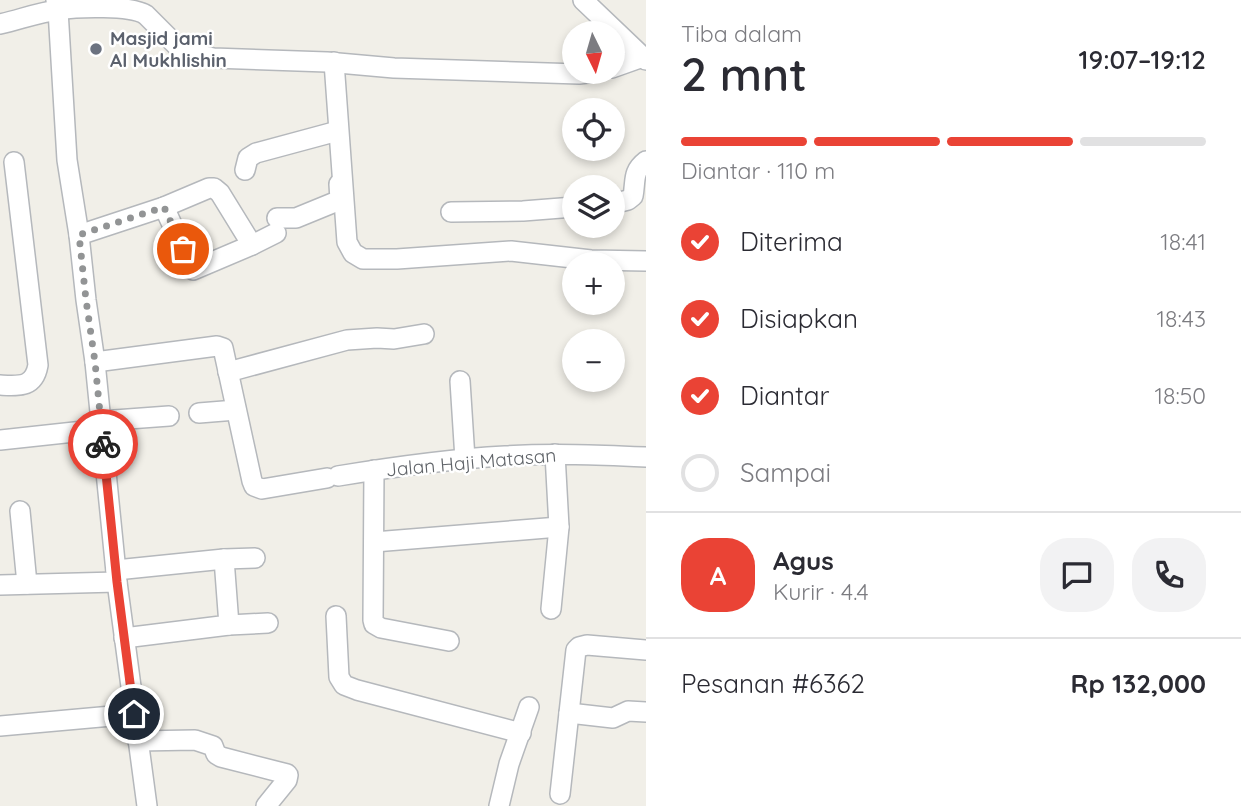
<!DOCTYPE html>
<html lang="id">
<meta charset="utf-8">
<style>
:root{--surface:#fff;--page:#f2f2f3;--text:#2b2b33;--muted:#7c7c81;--line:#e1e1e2;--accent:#ea4335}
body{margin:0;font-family:Quicksand,sans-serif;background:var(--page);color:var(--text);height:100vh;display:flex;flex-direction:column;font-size:26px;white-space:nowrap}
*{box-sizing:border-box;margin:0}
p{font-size:23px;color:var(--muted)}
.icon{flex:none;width:38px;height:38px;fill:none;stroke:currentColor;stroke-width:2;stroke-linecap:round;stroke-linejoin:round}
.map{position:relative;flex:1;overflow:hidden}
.side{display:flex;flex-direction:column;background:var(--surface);width:595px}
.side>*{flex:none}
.needle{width:46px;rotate:175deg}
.tools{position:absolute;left:562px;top:21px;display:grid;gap:14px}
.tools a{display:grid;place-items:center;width:63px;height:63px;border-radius:50%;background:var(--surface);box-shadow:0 4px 10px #0003;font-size:35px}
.pin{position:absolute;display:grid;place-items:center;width:60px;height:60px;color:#fff;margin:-30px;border:4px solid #fff;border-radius:50%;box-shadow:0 2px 7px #0007}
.courier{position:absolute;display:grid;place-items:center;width:70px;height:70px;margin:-35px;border:5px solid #ea4335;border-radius:50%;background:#fff;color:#222;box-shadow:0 2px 9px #0007}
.overview em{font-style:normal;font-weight:600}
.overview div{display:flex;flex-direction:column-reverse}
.overview{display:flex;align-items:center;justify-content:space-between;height:119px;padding:0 35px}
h1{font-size:46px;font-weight:600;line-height:52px}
.bar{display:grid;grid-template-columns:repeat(4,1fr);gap:10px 7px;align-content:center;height:84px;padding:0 35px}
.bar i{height:9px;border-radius:5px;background:var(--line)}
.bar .on{background:var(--accent)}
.bar p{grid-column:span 4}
.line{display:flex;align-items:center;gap:18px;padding:0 35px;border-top:2px solid var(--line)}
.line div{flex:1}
.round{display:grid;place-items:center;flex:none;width:74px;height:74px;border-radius:28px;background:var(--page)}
ol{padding:0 35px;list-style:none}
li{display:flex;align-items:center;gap:21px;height:77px}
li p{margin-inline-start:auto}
li .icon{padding:7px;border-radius:50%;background:var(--accent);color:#fff;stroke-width:4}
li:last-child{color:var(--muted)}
li i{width:38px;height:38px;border:4px solid var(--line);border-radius:50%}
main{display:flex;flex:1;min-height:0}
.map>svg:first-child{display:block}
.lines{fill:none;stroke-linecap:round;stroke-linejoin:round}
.street-casing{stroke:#b5b8bc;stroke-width:22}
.street{stroke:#fff;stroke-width:19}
.done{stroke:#929495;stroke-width:7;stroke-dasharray:0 12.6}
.route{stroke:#ea4335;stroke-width:9}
.worship-dot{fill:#6b7280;stroke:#fff;stroke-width:2.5}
.labels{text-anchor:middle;stroke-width:5;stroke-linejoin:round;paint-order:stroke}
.worship-label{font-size:19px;font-weight:bold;fill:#5b616d;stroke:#fff;text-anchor:start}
.street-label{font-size:19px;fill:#5f6368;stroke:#fff}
</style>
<main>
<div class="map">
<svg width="646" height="806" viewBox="0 0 646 806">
<rect width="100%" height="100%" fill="#f1efe8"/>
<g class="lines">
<defs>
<g id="street">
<path d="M56 0 58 10 67 160 79 235 86 300 95 362 117 582 147 806"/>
<path d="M583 0 646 60"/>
<path d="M0 24C19 20 39 12 59 10 77 7 131 5 146 15L176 45 188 52 213 58 327 62 394 68 579 74 596 72"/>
<path d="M334 62 347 242 353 253 363 259H397L511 251 591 260 646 261"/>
<path d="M612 68 643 57"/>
<path d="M245 170 248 158 256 153 334 132"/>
<path d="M612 204 628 200 633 196C636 180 632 172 646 161"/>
<path d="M164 207 193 270 252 245 276 233"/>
<path d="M451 212 523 211 574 207"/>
<path d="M277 218H296L340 200 339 184"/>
<path d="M79 235 164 207 209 188H214L220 193 252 245"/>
<path d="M95 362 217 346 223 348 252 481 254 486 262 489 327 478"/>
<path d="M228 372 347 340 377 338 394 339 424 334"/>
<path d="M460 381 465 459"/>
<path d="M0 385C19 386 34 388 38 365L14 162"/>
<path d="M199 413 236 410"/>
<path d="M101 421 169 416"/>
<path d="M0 440 102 429"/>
<path d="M374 470 373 620 374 624 381 628 449 641"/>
<path d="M338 476C393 467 449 459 505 456 552 453 599 455 646 457"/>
<path d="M20 511 27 584"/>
<path d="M374 542 559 527"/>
<path d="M116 570 224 559 255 558"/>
<path d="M0 585 117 582"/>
<path d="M551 609 559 527 555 454"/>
<path d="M336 616 339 677 344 685 357 690 521 733"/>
<path d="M229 625 268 623"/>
<path d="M124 638 229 625 224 559"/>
<path d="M569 713 613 718 628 711 646 712"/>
<path d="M0 726 134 714"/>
<path d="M138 741 195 740 213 746 216 754 221 757 287 774 288 775 287 780 266 806"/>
<path d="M560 794 576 650 579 647 587 645 646 650"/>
<path d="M499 806 509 764 529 707"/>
</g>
</defs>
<use href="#street" class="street-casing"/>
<use href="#street" class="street"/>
</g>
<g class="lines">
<path class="done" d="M103 444 95 362 86 300 79 235 164 207 183 249"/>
<path class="route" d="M103 444 117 582 134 714"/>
</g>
<circle class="worship-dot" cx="96" cy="49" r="7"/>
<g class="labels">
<g class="worship-label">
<text x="110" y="45">Masjid jami<tspan x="110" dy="22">Al Mukhlishin</tspan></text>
</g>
<g class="street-label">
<text transform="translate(471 462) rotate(-5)" y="7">Jalan Haji Matasan</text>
</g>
</g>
</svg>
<div class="tools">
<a><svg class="needle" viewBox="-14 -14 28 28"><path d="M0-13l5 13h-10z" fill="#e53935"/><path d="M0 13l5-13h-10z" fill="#7c7c81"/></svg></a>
<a><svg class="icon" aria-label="locate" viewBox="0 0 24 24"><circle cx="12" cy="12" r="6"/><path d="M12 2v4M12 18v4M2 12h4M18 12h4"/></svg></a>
<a><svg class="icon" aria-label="layers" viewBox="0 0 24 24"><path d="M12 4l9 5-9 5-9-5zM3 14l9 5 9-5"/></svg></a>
<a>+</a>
<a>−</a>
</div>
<div class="pin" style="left:183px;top:249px;background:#ea580c"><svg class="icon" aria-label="bag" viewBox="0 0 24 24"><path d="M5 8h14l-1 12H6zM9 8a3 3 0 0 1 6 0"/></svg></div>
<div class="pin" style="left:134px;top:714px;background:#1f2937"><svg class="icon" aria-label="home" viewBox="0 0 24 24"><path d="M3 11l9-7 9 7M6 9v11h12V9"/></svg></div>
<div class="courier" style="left:103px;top:444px"><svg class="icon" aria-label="bike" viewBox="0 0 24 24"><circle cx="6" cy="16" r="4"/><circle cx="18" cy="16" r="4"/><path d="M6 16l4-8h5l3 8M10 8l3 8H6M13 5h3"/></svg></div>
</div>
<section class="side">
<div class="overview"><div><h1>2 mnt</h1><p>Tiba dalam</p></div><em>19:07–19:12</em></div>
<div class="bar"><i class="on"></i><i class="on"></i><i class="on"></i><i></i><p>Diantar · 110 m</p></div>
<ol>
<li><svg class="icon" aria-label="check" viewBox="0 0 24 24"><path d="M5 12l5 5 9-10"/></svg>Diterima<p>18:41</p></li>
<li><svg class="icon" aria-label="check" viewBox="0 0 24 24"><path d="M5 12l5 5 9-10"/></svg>Disiapkan<p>18:43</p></li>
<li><svg class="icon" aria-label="check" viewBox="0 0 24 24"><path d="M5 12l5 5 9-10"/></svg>Diantar<p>18:50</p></li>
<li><i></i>Sampai</li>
</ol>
<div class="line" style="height:126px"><b class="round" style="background:var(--accent);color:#fff">A</b><div><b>Agus</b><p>Kurir · 4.4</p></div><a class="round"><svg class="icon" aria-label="chat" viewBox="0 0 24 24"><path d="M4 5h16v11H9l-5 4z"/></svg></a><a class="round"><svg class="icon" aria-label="phone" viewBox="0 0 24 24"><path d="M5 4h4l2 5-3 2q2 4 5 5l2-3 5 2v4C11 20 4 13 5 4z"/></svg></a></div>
<div class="line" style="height:91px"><div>Pesanan #6362</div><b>Rp 132,000</b></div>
</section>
</main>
